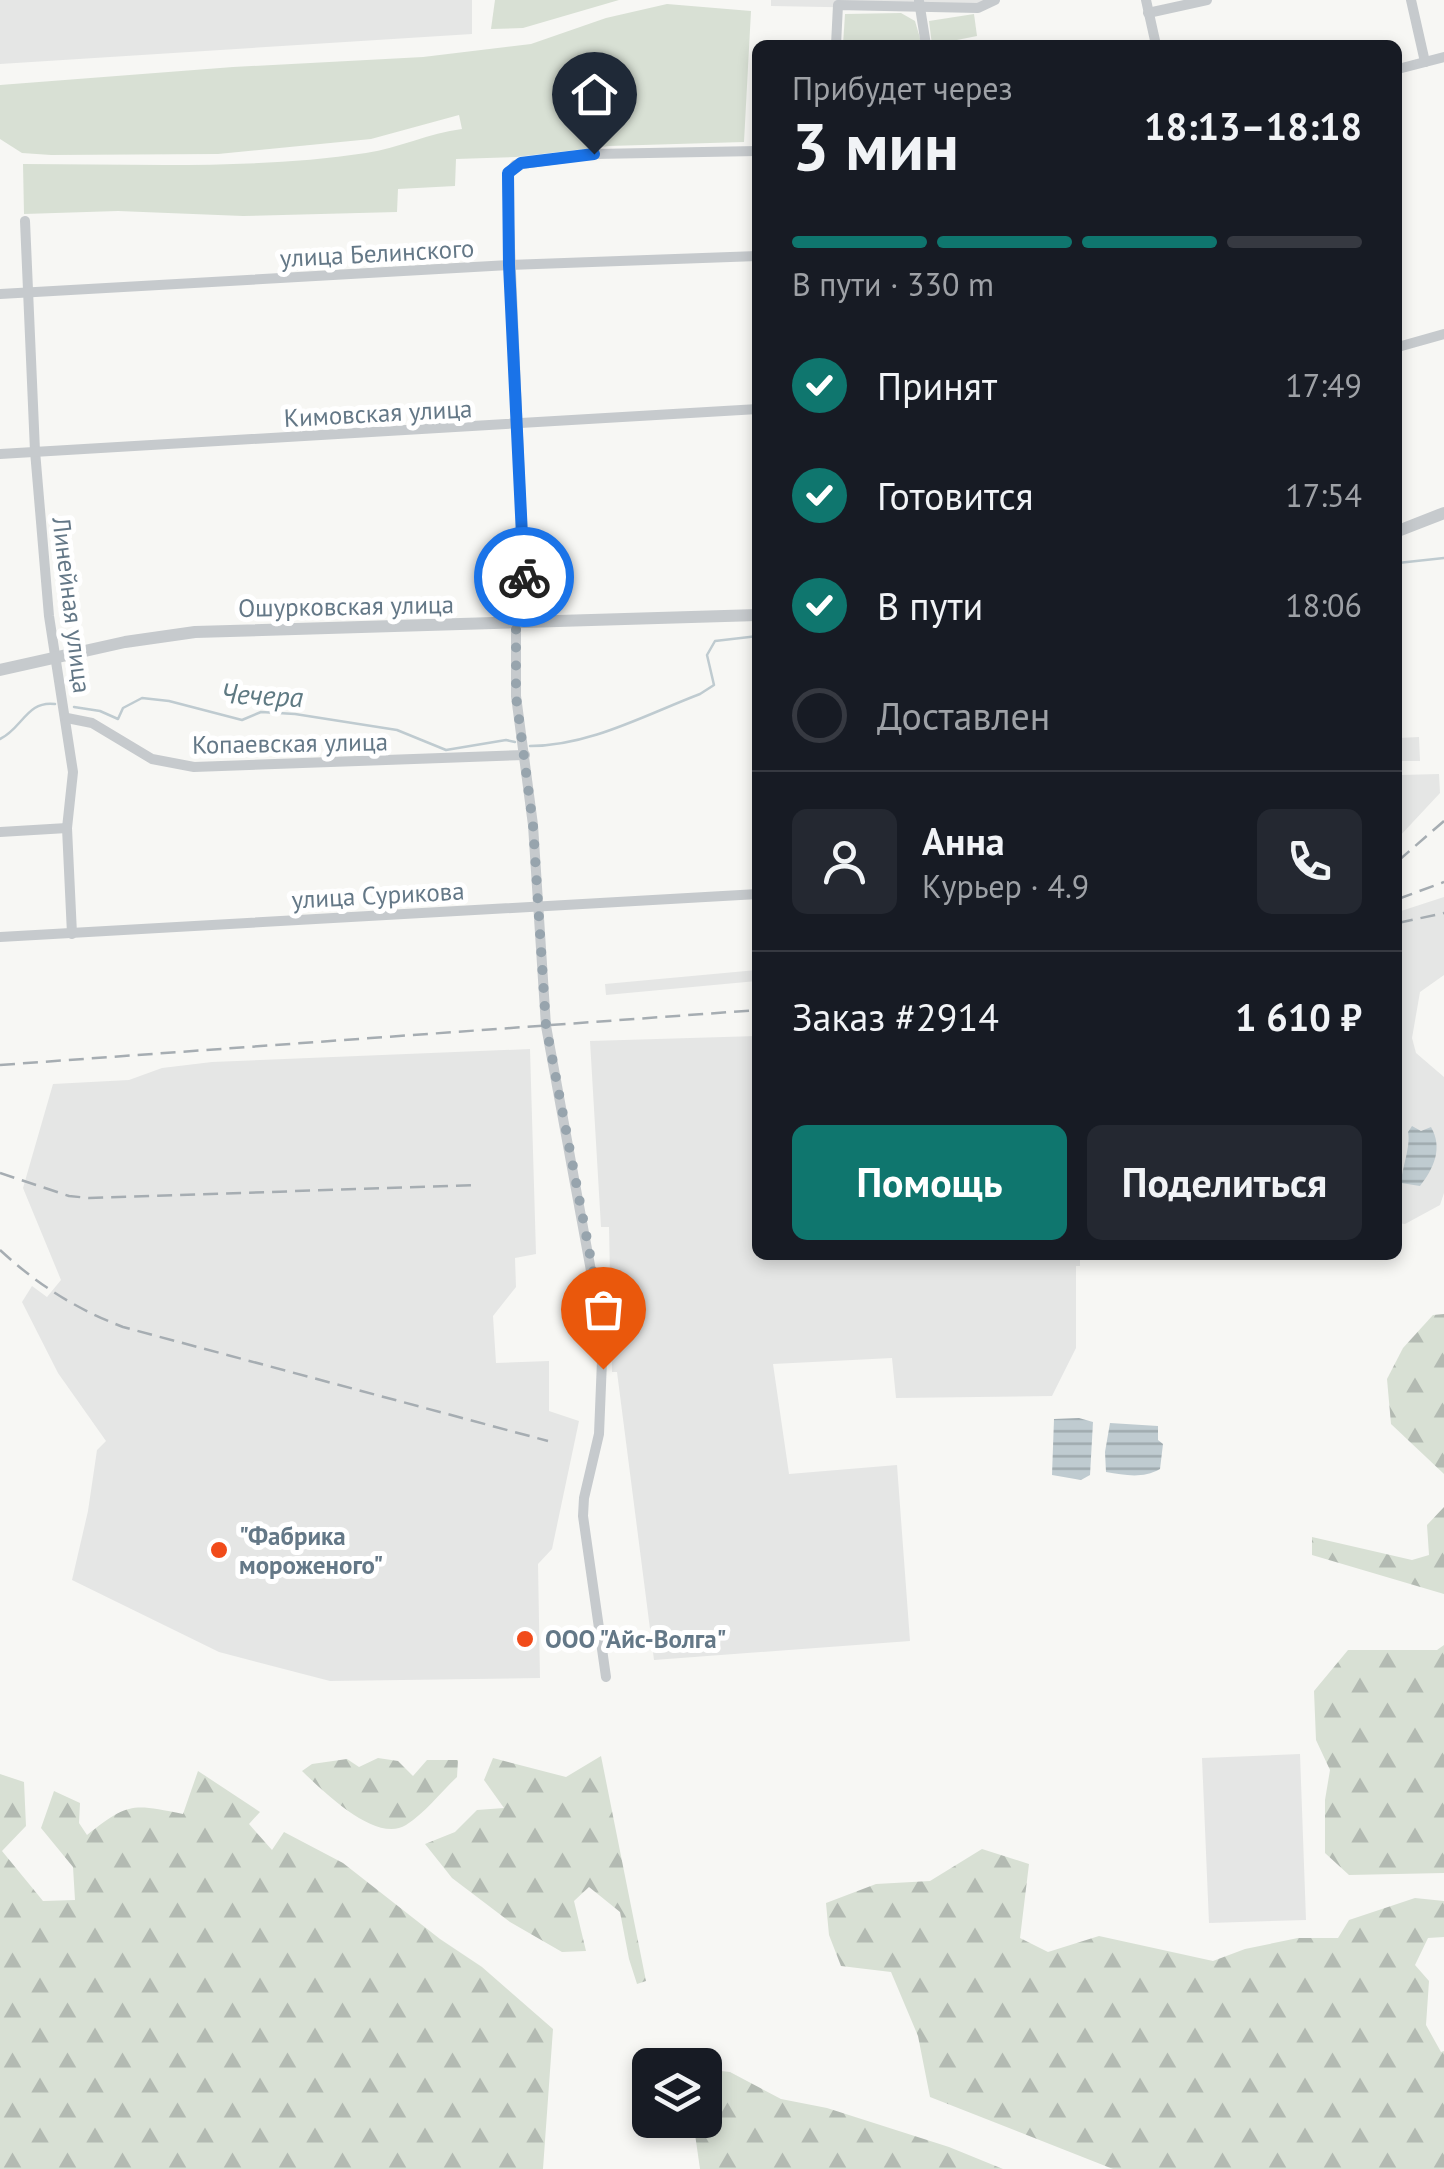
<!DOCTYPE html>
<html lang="ru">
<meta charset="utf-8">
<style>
:root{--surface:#171b24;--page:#242831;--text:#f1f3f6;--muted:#9ea1a6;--line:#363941;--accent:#0f766e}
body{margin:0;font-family:"PT Sans",sans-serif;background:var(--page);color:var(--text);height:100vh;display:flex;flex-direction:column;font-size:38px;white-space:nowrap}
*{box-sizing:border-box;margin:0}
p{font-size:32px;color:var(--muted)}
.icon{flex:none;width:55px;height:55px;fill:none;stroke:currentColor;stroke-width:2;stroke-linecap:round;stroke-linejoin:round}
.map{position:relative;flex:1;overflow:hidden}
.panel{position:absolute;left:752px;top:40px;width:650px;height:1220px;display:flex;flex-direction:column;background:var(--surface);border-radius:15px;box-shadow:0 5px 15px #0003}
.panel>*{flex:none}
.tools{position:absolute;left:632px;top:2048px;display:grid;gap:20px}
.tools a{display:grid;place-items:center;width:90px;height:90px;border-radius:15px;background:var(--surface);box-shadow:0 5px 15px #0003;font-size:50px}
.pin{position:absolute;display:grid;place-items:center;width:85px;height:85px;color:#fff;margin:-102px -42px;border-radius:50% 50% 50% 0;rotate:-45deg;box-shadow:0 0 10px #0007}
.pin .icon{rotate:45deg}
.courier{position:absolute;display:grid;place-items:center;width:100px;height:100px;margin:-50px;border:8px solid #1a73e8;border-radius:50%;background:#fff;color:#222;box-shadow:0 2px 12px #0007}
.overview em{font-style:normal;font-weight:600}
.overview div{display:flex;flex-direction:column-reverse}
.overview{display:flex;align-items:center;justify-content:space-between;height:170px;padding:0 40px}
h1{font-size:65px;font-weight:600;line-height:75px}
.bar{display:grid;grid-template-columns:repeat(4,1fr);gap:15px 10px;align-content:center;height:120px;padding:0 40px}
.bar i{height:12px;border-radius:8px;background:var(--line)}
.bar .selected{background:var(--accent)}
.bar p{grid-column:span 4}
.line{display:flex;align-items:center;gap:25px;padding:0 40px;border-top:2px solid var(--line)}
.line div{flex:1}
.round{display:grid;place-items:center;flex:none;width:105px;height:105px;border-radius:15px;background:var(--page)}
ol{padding:0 40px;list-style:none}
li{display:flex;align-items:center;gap:30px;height:110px}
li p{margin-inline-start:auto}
li .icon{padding:10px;border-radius:50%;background:var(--accent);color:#fff;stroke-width:4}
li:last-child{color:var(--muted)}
li i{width:55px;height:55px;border:5px solid var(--line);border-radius:50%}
.action{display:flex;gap:20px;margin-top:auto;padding:20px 40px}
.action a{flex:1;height:115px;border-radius:15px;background:var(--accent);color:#fff;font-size:40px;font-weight:600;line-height:115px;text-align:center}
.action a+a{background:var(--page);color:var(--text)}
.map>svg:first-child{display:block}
.built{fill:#e5e6e5}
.forest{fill:url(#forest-firs)}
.garden{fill:#d8e0d4}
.water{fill:url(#water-rules)}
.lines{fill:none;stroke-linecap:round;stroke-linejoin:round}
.stream{stroke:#bfcbd0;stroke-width:2.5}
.minor{stroke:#c6cacd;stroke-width:10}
.tertiary{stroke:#c6cacd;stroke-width:12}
.rail{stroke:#a6adb2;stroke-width:2.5;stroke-dasharray:15 8;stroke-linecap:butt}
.done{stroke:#97a4ad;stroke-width:10;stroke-dasharray:0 18}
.route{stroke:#1a73e8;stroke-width:12}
.poi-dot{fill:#f14b1a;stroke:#fff;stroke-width:4}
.labels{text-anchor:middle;stroke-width:10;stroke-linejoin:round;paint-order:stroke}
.street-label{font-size:25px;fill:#647887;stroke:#fff}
.poi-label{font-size:25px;font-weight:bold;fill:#647887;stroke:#fff;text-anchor:start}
.water-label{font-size:28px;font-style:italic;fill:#5f7a83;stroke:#fff}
</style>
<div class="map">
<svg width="1444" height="2169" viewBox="0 0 1444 2169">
<defs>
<pattern id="forest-firs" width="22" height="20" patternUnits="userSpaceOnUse" patternTransform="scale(2.5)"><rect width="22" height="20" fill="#d8e0d4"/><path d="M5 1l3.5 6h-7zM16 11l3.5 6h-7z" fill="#b3bab2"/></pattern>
<pattern id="water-rules" width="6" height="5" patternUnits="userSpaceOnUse" patternTransform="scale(2.5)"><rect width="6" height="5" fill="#bfcbd0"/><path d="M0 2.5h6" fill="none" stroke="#9faaae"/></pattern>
</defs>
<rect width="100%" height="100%" fill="#f7f7f4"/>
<g class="built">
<path d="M0 0H472V34L0 64Z"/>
<path d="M771 0H987L986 10 771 6Z"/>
<path d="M1419 737 1420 761H1401V775L1439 774 1440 793 1398 838V738Z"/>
<path d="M1444 897V975L1420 992 1412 1038 1416 1053 1444 1077V1193L1440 1205 1405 1224 1398 1223V912Z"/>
<path d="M757 970V981L606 995 605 984Z"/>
<path d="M757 1036 758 1255H1080V1266H1076V1348L1052 1396 896 1398 892 1358 773 1364 789 1474 897 1465 910 1641 654 1660 617 1372H612L609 1227H601L590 1041Z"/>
<path d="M530 1049 536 1254 515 1258 516 1287 493 1316 496 1363 549 1361V1411L579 1421 552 1549 538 1564 540 1678 330 1681 219 1652 72 1580 88 1511 97 1450 106 1441 58 1373 22 1302 32 1286 47 1297 61 1280 23 1188 53 1084 129 1080 162 1068 212 1062Z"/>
<path d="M1300 1754 1306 1920 1209 1923 1202 1758Z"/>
</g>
<g class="forest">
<path d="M1444 1314V1474L1391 1424 1387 1379 1403 1348 1433 1315Z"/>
<path d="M1444 1507V1594L1312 1555V1537L1412 1560 1429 1555 1427 1525Z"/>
<path d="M1444 1645V1873L1349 1875 1325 1853V1800L1330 1770 1316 1740 1314 1691 1348 1650H1437Z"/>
<path d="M601 1756 646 1981 637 1984 629 1959 620 1912 589 1887 574 1901 586 1951 562 1952 510 1922 452 1878 425 1844 455 1832 477 1810 504 1808 484 1780 493 1758 566 1777Z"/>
<path d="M378 1758 398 1761 413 1776 427 1760H458L457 1777C441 1792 425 1813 406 1825 376 1844 323 1791 302 1771L312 1764 347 1759 359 1767Z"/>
<path d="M198 1771 260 1812 249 1824 272 1850 284 1832 343 1863 440 1939 482 1967 553 2029 543 2169H0V1774L24 1782 26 1826 2 1851 43 1901 75 1900 73 1867 41 1828 54 1791 80 1803 79 1823 87 1835C129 1802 132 1804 183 1814Z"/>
<path d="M982 1849 1029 1864 1020 1938 1048 1952 1099 1936 1213 1961 1245 1949 1298 1938H1338L1349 1920 1415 1898 1444 1901V1937L1428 1938 1415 1965 1429 1981 1426 2025 1441 2052 1444 2051V2169H1113L930 2097 918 2036 891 1972 841 1966 829 1935 826 1903 876 1884 930 1881Z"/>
<path d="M712 2070 730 2072 781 2099 827 2108 949 2147 1003 2169H700L693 2120H705V2073Z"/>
</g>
<g class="garden">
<path d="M495 0H619L523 28 491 29Z"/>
<path d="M667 4 751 11 744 142 609 146 516 157 456 159 455 186 398 189 397 212 243 216 118 211 24 214 23 164C137 164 253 170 366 153 399 148 429 133 462 129L459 115 371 139 218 154 51 155 22 153 0 139V85L233 67 423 57 531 44 606 18Z"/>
<path d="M901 13 915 21 922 45H843L845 14Z"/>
<path d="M974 14 977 36 932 45 929 21Z"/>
</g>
<g class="water">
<path d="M1412 1126 1421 1131 1431 1127C1443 1148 1434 1168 1420 1186L1401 1183C1402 1168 1411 1146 1408 1132Z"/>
<path d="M1079 1418 1093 1422 1090 1475 1081 1480 1052 1475 1054 1419Z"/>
<path d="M1110 1423 1158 1426V1440L1163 1444 1160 1469C1142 1479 1125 1475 1106 1472L1105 1452Z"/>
</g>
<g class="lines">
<g class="stream">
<path d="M1398 563 1444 558"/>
<path d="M74 707 100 711 118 719 123 708 142 698 169 701 242 720 261 712 295 714 397 730 446 750 506 740 515 742"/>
<path d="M0 739C22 729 27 700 55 704"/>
<path d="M530 746C589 746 645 715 700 694L714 685 707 655 715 641 758 636"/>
</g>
<g class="minor">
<path d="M1146 0 1156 45"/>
<path d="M1411 0 1425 62"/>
<path d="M919 1 926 45"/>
<path d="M1148 13 1207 0"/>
<path d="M836 45 838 5 978 8 995 0"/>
<path d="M1398 69 1444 57"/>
<path d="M25 221 35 451 49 616 73 772 67 828 72 934"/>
<path d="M0 294 509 265 758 256"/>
<path d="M1398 347 1444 334"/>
<path d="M0 454 758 409"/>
<path d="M67 718 92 723 152 759 194 767 525 755"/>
<path d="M0 832 67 828"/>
<path d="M0 937 758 894"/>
<path d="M606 1677 583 1516 584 1498 599 1434 603 1336 546 1026 533 825 516 696V624L524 603V576L507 178 515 165 594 154 758 151"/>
</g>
<g class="tertiary">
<path d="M1398 531 1444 513"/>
<path d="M0 670 125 642 195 632 758 615"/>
</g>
<g class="rail">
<path d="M1398 861 1444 821"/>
<path d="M1398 899 1444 882"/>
<path d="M1398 923 1444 913"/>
<path d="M0 1065 758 1010"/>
<path d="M0 1173 69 1196 89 1198 478 1185"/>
<path d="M0 1250C38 1285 76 1309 123 1327L548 1441"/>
</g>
</g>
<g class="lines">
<path class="done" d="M524 577V603L516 624V696L533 825 546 1026 600 1307 603 1369"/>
<path class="route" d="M524 577 509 265 508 173 521 163 594 154"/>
</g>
<g class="poi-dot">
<circle cx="219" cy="1550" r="10"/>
<circle cx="525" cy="1639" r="10"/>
</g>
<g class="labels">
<g class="street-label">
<text transform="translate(377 253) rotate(-3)" y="9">улица Белинского</text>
<text transform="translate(378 413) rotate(-3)" y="9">Кимовская улица</text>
<text transform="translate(72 605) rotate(83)" y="9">Линейная улица</text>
<text transform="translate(346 606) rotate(-1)" y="9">Ошурковская улица</text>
<text transform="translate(290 743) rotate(-1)" y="9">Копаевская улица</text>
<text transform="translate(378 895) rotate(-3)" y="9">улица Сурикова</text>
</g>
<g class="poi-label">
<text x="239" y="1545">"Фабрика<tspan x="239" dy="29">мороженого"</tspan></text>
<text x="545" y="1648">ООО "Айс-Волга"</text>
</g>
<g class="water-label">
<text transform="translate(262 695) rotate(3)" y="10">Чечера</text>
</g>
</g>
</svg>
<div class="tools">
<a><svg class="icon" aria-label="layers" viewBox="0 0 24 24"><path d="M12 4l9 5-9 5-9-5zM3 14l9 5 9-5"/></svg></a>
</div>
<div class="pin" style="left:603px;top:1369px;background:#ea580c"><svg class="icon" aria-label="bag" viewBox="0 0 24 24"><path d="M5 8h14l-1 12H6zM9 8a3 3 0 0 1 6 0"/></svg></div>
<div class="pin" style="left:594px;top:154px;background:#1f2937"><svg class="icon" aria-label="home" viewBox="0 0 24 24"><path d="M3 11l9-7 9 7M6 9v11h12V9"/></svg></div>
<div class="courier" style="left:524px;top:577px"><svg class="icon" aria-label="bike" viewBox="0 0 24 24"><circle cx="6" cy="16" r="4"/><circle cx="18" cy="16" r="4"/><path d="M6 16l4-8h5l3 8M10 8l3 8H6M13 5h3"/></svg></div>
<section class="panel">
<div class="overview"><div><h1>3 мин</h1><p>Прибудет через</p></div><em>18:13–18:18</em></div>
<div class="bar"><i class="selected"></i><i class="selected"></i><i class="selected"></i><i></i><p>В пути · 330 m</p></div>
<ol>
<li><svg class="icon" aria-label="check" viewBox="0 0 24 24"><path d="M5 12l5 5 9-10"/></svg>Принят<p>17:49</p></li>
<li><svg class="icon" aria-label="check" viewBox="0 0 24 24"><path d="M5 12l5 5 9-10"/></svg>Готовится<p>17:54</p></li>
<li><svg class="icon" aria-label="check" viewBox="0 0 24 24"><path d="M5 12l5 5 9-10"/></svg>В пути<p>18:06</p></li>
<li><i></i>Доставлен</li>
</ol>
<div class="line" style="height:180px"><a class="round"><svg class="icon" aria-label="person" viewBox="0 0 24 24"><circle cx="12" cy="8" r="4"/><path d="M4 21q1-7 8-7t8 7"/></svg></a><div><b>Анна</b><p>Курьер · 4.9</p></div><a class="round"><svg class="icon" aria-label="phone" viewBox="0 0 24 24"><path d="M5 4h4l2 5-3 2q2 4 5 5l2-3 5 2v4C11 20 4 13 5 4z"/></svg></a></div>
<div class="line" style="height:130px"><div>Заказ #2914</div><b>1 610 ₽</b></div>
<div class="action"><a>Помощь</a><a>Поделиться</a></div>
</section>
</div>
